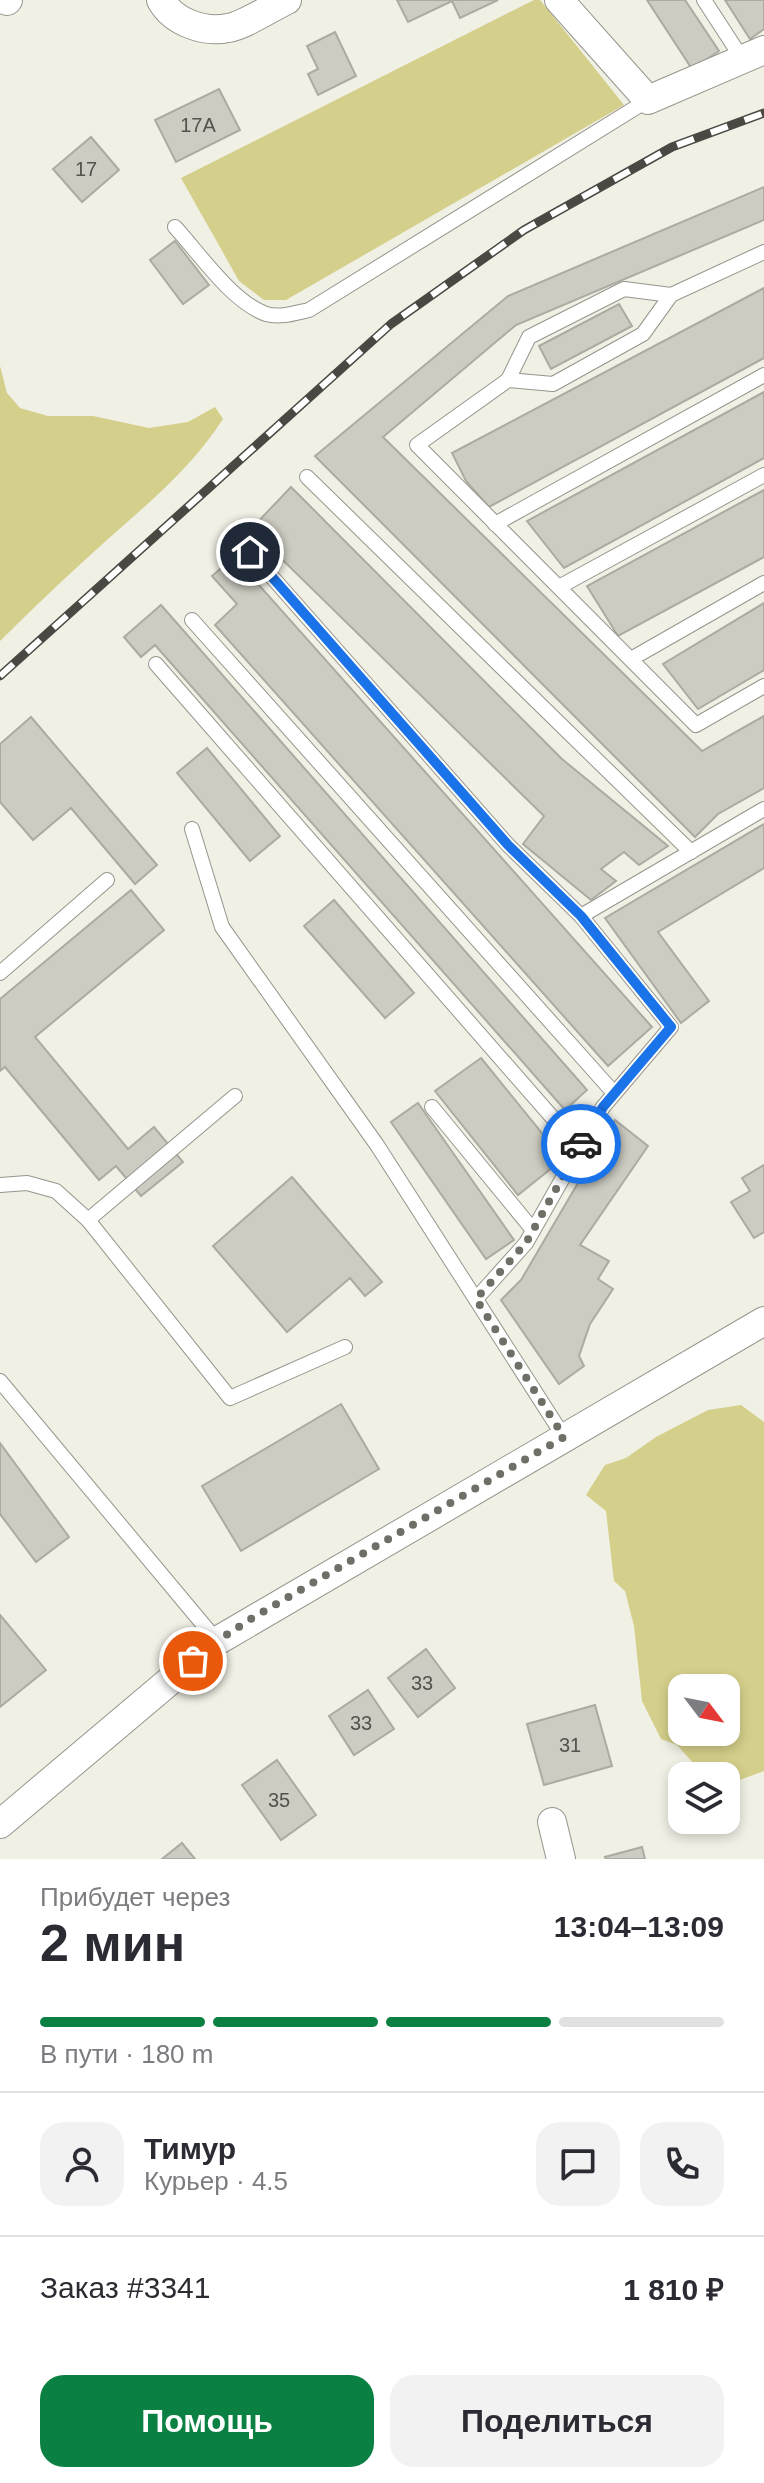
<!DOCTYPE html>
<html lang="ru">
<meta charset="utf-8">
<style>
:root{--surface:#fff;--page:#f2f2f3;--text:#2b2b33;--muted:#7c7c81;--line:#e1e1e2;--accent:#0b8043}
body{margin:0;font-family:Arial,sans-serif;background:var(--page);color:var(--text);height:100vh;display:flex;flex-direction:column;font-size:30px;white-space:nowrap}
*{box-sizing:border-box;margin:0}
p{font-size:26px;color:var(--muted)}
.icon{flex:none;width:44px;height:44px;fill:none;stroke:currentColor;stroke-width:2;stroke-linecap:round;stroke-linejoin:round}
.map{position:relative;height:1859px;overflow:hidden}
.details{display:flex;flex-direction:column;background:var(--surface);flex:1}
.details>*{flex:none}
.needle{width:52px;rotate:122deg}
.controls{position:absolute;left:668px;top:1674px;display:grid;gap:16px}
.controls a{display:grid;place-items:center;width:72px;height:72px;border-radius:16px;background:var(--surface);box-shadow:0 4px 12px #0003;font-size:40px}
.pin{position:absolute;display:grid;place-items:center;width:68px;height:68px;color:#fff;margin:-34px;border:4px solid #fff;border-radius:50%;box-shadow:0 2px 8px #0007}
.courier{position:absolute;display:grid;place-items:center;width:80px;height:80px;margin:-40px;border:6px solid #1a73e8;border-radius:50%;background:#fff;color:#222;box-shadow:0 2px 10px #0007}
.overview em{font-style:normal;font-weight:800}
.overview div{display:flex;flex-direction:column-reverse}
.overview{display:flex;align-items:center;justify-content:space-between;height:136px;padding:0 40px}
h1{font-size:52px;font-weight:800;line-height:60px}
.bar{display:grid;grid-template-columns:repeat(4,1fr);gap:12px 8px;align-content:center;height:96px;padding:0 40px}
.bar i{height:10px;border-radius:6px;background:var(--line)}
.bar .selected{background:var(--accent)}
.bar p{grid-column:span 4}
.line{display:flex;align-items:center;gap:20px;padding:0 40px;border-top:2px solid var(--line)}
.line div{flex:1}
.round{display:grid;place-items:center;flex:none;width:84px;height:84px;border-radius:24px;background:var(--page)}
.cta{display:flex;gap:16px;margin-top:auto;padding:16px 40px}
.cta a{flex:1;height:92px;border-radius:24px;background:var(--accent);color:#fff;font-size:32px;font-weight:800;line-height:92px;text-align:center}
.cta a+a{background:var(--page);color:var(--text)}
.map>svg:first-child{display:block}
.green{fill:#d4cf8a;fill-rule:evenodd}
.building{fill:#cdccc2;stroke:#ababa1;stroke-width:2}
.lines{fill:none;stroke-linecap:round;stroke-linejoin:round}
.lane-casing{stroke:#96958c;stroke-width:16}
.street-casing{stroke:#96958c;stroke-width:30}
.lane{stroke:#fff;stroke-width:14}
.street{stroke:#fff;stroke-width:28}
.rail-casing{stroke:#494843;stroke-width:9}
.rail{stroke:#fff;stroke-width:6;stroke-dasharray:18;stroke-linecap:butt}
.done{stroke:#6f6f68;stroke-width:8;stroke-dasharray:0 14.4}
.route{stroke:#1a73e8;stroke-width:10}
.labels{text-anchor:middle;stroke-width:7;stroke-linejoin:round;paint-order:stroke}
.number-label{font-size:20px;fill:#53524c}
</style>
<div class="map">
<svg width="764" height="1859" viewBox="0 0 764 1859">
<rect width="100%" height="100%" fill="#f0f0e5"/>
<g class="green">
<path d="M534 0H540L624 105 286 300H264L239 281 181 178Z"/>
<path d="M0 366 7 393 20 408 48 416H93L149 428 188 422 215 407 223 419C192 467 150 502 108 539 71 572 35 606 0 641Z"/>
<path d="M741 1405 764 1422V1771L726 1785V1776H705L677 1745 661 1739 642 1701 634 1626 625 1591 614 1581 606 1511 586 1495 605 1465 626 1458 656 1437 708 1410ZM726 1688V1732H682V1688Z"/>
</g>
<g class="building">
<path d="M397 0H498L460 18 452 1 408 22Z"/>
<path d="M647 0H685L719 51 692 69Z"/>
<path d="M725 0H764V29L750 39Z"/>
<path d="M335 32 356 76 318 95 308 74 318 69 307 46Z"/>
<path d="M219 89 240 130 176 162 155 120Z"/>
<path d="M91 137 119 170 82 202 53 169Z"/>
<path d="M764 187V220L516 325 383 437 702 751 764 716V788L718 814 695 837 315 456 508 296Z"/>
<path d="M175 241 209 285 183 304 150 260Z"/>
<path d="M764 288V358L489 507 466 481 452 453Z"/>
<path d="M619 304 632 326 551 369 539 346Z"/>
<path d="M764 392V458L564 568 527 521Z"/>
<path d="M291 487 562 759 668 846 639 865 624 852 601 869 616 881 591 900 523 844 544 816 251 529Z"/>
<path d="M764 490V557L618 636 587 586Z"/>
<path d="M234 557 652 1027 608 1066 215 625 237 604 212 576Z"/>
<path d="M764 603V670L698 709 663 664Z"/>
<path d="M161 605 587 1090 565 1110 155 645 141 657 124 637Z"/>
<path d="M31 717 157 865 135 884 71 808 33 840 0 802V744Z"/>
<path d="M207 748 280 836 250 861 177 773Z"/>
<path d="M764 824V868L658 932 709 1001 681 1023 605 918Z"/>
<path d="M131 890 164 930 35 1037 128 1149 154 1127 183 1162 141 1196 116 1166 99 1180 5 1067 0 1071V999Z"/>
<path d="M334 900 414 993 385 1018 304 926Z"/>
<path d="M481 1058 563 1159 518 1195 435 1091Z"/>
<path d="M418 1103 514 1240 486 1259 391 1122Z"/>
<path d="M615 1120 648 1146 580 1245 609 1261 598 1279 613 1289 590 1324 579 1356 584 1366 559 1384 501 1300 521 1280Z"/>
<path d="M764 1165V1232L754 1238 731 1202 750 1191 742 1178Z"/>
<path d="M292 1177 382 1282 365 1296 350 1278 287 1332 213 1246Z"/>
<path d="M341 1404 379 1469 241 1551 202 1486Z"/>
<path d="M0 1443 69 1537 36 1562 0 1514Z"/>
<path d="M0 1615 46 1670 0 1707Z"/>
<path d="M426 1649 455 1688 418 1717 388 1678Z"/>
<path d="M368 1690 394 1729 354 1755 329 1716Z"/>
<path d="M595 1705 612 1766 544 1785 527 1724Z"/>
<path d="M277 1760 316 1815 281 1840 242 1785Z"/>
<path d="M182 1843 195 1859H162Z"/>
<path d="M642 1847 645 1859H606L605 1857Z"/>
</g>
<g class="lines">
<defs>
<g id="lane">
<path d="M704 0 743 60"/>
<path d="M175 227C199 253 232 302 266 314 280 318 295 313 309 310L648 100"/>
<path d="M764 252 671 295 643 334 553 384 508 380 417 445 696 725 764 686"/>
<path d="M508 380 529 337 624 289 671 295"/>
<path d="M307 477 691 852"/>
<path d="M495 524 764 375"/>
<path d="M250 552 508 845 581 916"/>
<path d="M559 587 764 475"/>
<path d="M192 620 614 1093"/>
<path d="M631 659 764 583"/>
<path d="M156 664 579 1148"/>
<path d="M192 829 222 927 377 1145 564 1437"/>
<path d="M0 973 107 880"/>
<path d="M432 1107 533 1230"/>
<path d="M0 1185 27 1183 56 1191 88 1220 230 1398 345 1347"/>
<path d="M88 1220 235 1096"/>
<path d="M476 1299 526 1243 603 1107 671 1027 581 916 764 809"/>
<path d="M0 1381 217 1641"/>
</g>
<g id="street">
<path d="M161 0C173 22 204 33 228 28 243 26 272 7 287 0"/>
<path d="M559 0 648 100 764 50"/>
<path d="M7 1 8 0"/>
<path d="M552 1822 561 1859"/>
<path d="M0 1824 217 1641 764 1321"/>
</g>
</defs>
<use href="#lane" class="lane-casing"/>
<use href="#street" class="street-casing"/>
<use href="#lane" class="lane"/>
<use href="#street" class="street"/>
<defs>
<path id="rail" d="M0 676 391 324 524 230 672 147 764 113"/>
</defs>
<use href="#rail" class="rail-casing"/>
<use href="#rail" class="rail"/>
</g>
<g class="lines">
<path class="done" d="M193 1661 217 1641 254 1617 564 1437 476 1299 526 1243 581 1144"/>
<path class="route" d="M250 552 508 845 581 916 671 1027 603 1107 581 1144"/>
</g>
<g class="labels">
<g class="number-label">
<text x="198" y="132">17А</text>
<text x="86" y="176">17</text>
<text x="422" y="1690">33</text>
<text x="361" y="1730">33</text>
<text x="570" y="1752">31</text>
<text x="279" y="1807">35</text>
</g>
</g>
</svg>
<div class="controls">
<a><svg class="needle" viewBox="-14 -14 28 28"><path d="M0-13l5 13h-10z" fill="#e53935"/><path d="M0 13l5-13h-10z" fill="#7c7c81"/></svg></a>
<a><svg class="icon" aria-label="layers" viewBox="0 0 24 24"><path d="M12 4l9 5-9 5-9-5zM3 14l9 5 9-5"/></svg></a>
</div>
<div class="pin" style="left:193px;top:1661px;background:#ea580c"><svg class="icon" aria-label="bag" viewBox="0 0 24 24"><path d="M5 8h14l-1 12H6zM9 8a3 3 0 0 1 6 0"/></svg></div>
<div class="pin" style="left:250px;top:552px;background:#1f2937"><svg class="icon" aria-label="home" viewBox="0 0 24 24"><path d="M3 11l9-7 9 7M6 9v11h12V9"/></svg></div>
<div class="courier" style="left:581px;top:1144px"><svg class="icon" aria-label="car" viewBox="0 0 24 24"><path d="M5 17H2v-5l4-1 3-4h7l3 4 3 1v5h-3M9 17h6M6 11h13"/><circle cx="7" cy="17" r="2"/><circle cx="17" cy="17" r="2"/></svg></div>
</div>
<section class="details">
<div class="overview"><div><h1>2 мин</h1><p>Прибудет через</p></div><em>13:04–13:09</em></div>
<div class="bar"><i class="selected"></i><i class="selected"></i><i class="selected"></i><i></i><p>В пути · 180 m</p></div>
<div class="line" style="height:144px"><a class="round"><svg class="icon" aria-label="person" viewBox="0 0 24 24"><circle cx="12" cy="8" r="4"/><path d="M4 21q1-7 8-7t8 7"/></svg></a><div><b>Тимур</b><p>Курьер · 4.5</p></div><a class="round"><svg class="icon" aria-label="chat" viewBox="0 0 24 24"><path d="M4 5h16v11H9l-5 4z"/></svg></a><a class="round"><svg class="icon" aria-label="phone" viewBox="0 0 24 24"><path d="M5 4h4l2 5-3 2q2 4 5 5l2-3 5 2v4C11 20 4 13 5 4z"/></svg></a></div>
<div class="line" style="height:104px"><div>Заказ #3341</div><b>1 810 ₽</b></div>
<div class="cta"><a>Помощь</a><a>Поделиться</a></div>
</section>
